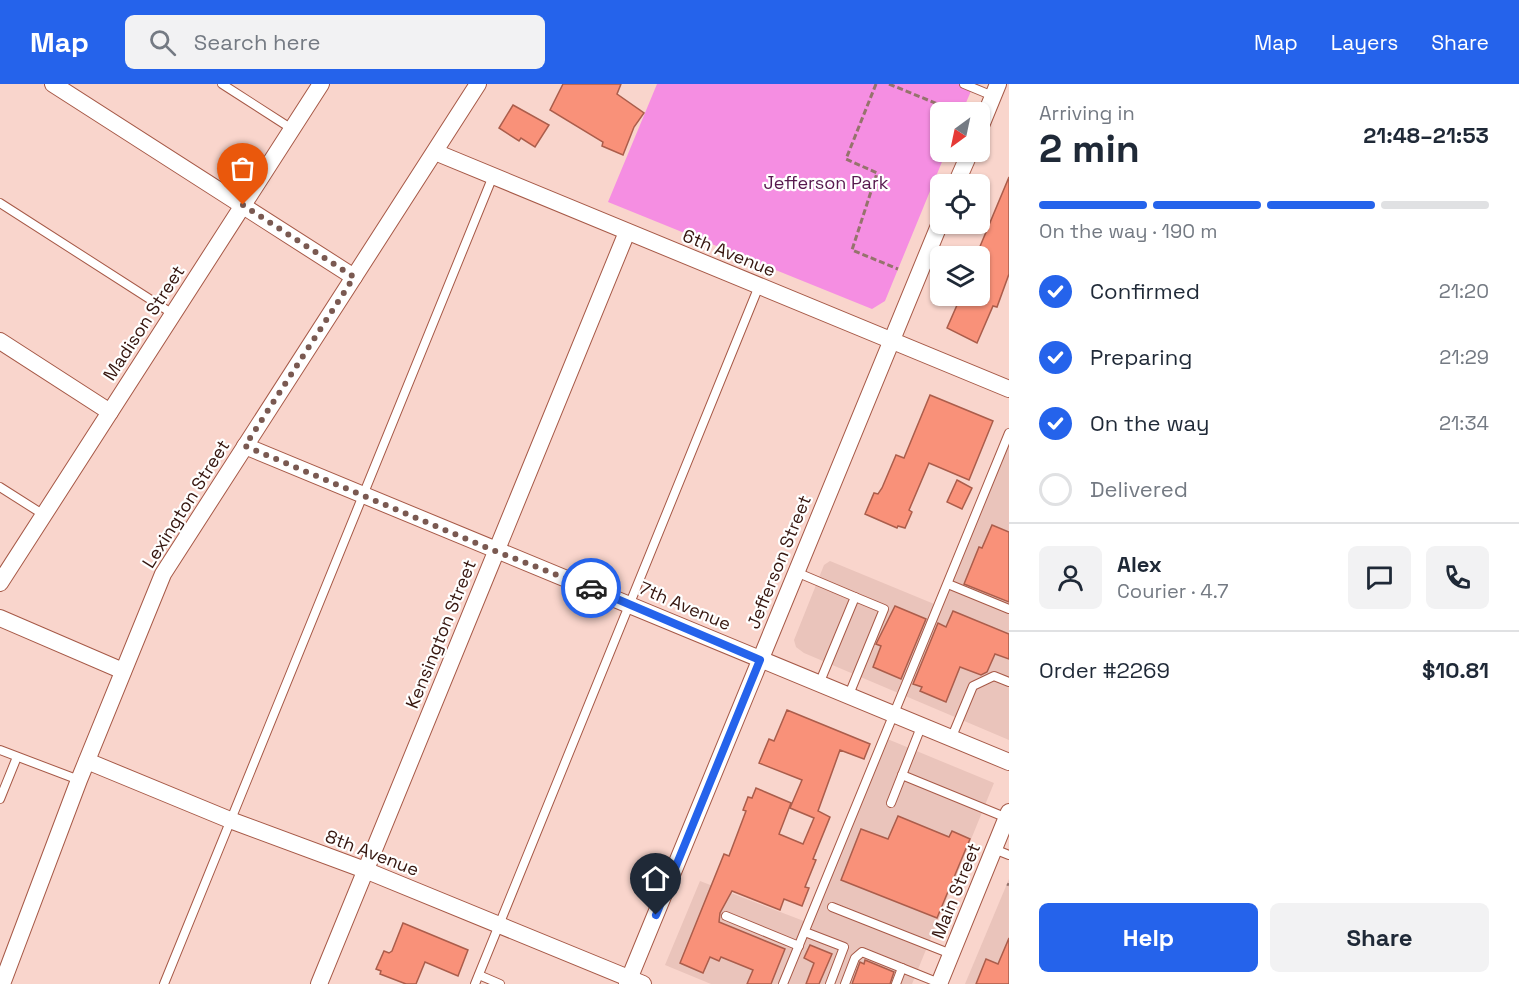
<!DOCTYPE html>
<meta charset="utf-8">
<style>
:root{--surface:#fff;--page:#f2f2f3;--text:#1f2937;--muted:#747a83;--line:#e0e1e3;--accent:#2563eb}
body{margin:0;font-family:"Space Grotesk",sans-serif;background:var(--page);color:var(--text);height:100vh;display:flex;flex-direction:column;font-size:22px;white-space:nowrap}
*{box-sizing:border-box;margin:0}
p{font-size:20px;color:var(--muted)}
.icon{flex:none;width:33px;height:33px;fill:none;stroke:currentColor;stroke-width:2;stroke-linecap:round;stroke-linejoin:round}
.map{position:relative;flex:1;overflow:hidden}
.details{display:flex;flex-direction:column;background:var(--surface);width:510px}
.details>*{flex:none}
.needle{width:39px;rotate:213deg}
.fabs{position:absolute;left:930px;top:18px;display:grid;gap:12px}
.fabs a{display:grid;place-items:center;width:60px;height:60px;border-radius:9px;background:var(--surface);box-shadow:0 2px 4px #0004;font-size:30px}
.pin{position:absolute;display:grid;place-items:center;width:51px;height:51px;color:#fff;margin:-62px -26px;border-radius:50% 50% 50% 0;rotate:-45deg;box-shadow:0 0 6px #0007}
.pin .icon{rotate:45deg}
.courier{position:absolute;display:grid;place-items:center;width:60px;height:60px;margin:-30px;border:4px solid #2563eb;border-radius:50%;background:#fff;color:#222;box-shadow:0 2px 8px #0007}
.headline em{font-style:normal;font-weight:700}
.headline div{display:flex;flex-direction:column-reverse}
.headline{display:flex;align-items:center;justify-content:space-between;height:102px;padding:0 30px}
h1{font-size:39px;font-weight:700;line-height:45px}
.bar{display:grid;grid-template-columns:repeat(4,1fr);gap:9px 6px;align-content:center;height:72px;padding:0 30px}
.bar i{height:8px;border-radius:4px;background:var(--line)}
.bar .active{background:var(--accent)}
.bar p{grid-column:span 4}
.line{display:flex;align-items:center;gap:15px;padding:0 30px;border-top:2px solid var(--line)}
.line div{flex:1}
.round{display:grid;place-items:center;flex:none;width:63px;height:63px;border-radius:9px;background:var(--page)}
ol{padding:0 30px;list-style:none}
li{display:flex;align-items:center;gap:18px;height:66px}
li p{margin-inline-start:auto}
li .icon{padding:6px;border-radius:50%;background:var(--accent);color:#fff;stroke-width:4}
li:last-child{color:var(--muted)}
li i{width:33px;height:33px;border:3px solid var(--line);border-radius:50%}
.cta{display:flex;gap:12px;margin-top:auto;padding:12px 30px}
.cta a{flex:1;height:69px;border-radius:9px;background:var(--accent);color:#fff;font-size:24px;font-weight:700;line-height:69px;text-align:center}
.cta a+a{background:var(--page);color:var(--text)}
header{display:flex;align-items:center;gap:36px;box-sizing:border-box;height:84px;padding:0 30px;background:var(--accent);color:#fff}
header strong{font-size:28px}
nav{display:flex;gap:33px;margin-inline-start:auto;font-size:21px}
.search{width:420px;height:54px;background:var(--page);display:flex;align-items:center;gap:15px;box-sizing:border-box;padding:0 21px;border-radius:9px;color:var(--muted);font-size:22px}
main{display:flex;flex:1;min-height:0}
.map>svg:first-child{display:block}
.built{fill:#eac4bb}
.green{fill:#f58ee2}
.building{fill:#f99179;stroke:#ab5d4b;stroke-width:1.5}
.lines{fill:none;stroke-linecap:round;stroke-linejoin:round}
.lane-casing{stroke:#a65947;stroke-width:10}
.street-casing{stroke:#a65947;stroke-width:18}
.path{stroke:#95736c;stroke-width:3;stroke-dasharray:6 3;stroke-linecap:butt}
.lane{stroke:#fff;stroke-width:8}
.street{stroke:#fff;stroke-width:16}
.done{stroke:#7a5951;stroke-width:6;stroke-dasharray:0 10.8}
.route{stroke:#2563eb;stroke-width:8}
.labels{text-anchor:middle;stroke-width:4.5;stroke-linejoin:round;paint-order:stroke}
.park-label{font-size:18px;fill:#57184e;stroke:#fff}
.street-label{font-size:18px;fill:#36160f;stroke:#fff}
</style>
<header>
<strong>Map</strong>
<div class="search"><svg class="icon" aria-label="search" viewBox="0 0 24 24"><circle cx="10" cy="10" r="6"/><path d="M15 15l6 6"/></svg>Search here</div>
<nav><a>Map</a><a>Layers</a><a>Share</a></nav>
</header>
<main>
<div class="map">
<svg width="1009" height="900" viewBox="0 0 1009 900">
<rect width="100%" height="100%" fill="#f9d5cc"/>
<g class="built">
<path d="M1009 349V656L804 569 796 563 794 556 824 481 830 477 939 522Z"/>
<path d="M885 654 994 699 912 900H711L665 881 700 797 809 839Z"/>
<path d="M1009 795V900H965Z"/>
</g>
<path class="green" d="M657 0H974L962 28H940V68H946L885 217 872 225 608 118Z"/>
<g class="building">
<path d="M563 0H621L617 10 644 29 634 43 623 71 602 62 603 58 550 26Z"/>
<path d="M513 21 549 41 535 63 521 54 519 57 499 44Z"/>
<path d="M1009 93V190L997 223 993 222 977 259 947 244 961 212H980V172H976Z"/>
<path d="M930 311 993 337 969 396 929 379 909 426 912 428 905 444 898 442 897 444 865 430 874 409 878 410 882 404 896 371 904 374Z"/>
<path d="M957 396 972 404 962 425 947 418Z"/>
<path d="M992 441 1009 448V518L964 500 979 463 982 464Z"/>
<path d="M895 522 926 535 901 595 873 583 881 562 876 560Z"/>
<path d="M953 527 1009 550V575L995 570 987 588 981 591 960 583 946 618 920 607 922 603 913 600 938 539 946 543Z"/>
<path d="M787 626 870 660 864 675 840 666 818 727 830 733 813 775 816 776 805 803 809 804 802 822 784 815 780 826 732 807 720 829 719 838 785 865 771 900H747L753 886 721 873 719 877 710 873 703 889 680 879 724 770 729 772 746 727 743 726 748 713 752 714 756 704 791 719 779 750 803 760 814 734 790 724 802 696 759 679 769 655 774 657Z"/>
<path d="M898 732 949 753 952 747 970 755 937 834 841 796 861 745 888 755Z"/>
<path d="M403 839 468 866 458 892 425 878 416 900H406L380 890 381 887 376 885 384 867 389 869 392 867Z"/>
<path d="M1009 854V900H976L986 875 998 880Z"/>
<path d="M810 861 832 870 819 900H806L814 879 804 874Z"/>
<path d="M865 876 894 888 890 900H852L860 878 864 880Z"/>
</g>
<g class="lines">
<defs>
<g id="lane">
<path d="M222 0 292 45"/>
<path d="M964 0 993 12"/>
<path d="M0 119 173 230"/>
<path d="M0 403 44 431"/>
<path d="M796 488 855 513 819 600"/>
<path d="M948 500 1009 525"/>
<path d="M848 613 884 525 855 513"/>
<path d="M951 655 973 602 994 592 1009 598"/>
<path d="M0 666 79 696"/>
<path d="M902 691 1007 734"/>
<path d="M0 715 17 673"/>
<path d="M891 719 921 643"/>
<path d="M994 765 1009 771"/>
<path d="M832 823 951 870"/>
<path d="M726 832 799 862"/>
<path d="M805 848 844 863 830 900"/>
<path d="M479 891 500 900"/>
<path d="M164 900 493 92"/>
<path d="M475 900 759 202"/>
<path d="M783 900 1009 349"/>
<path d="M845 900 855 874 862 868 939 899"/>
<path d="M896 900 902 884"/>
</g>
<g id="street">
<path d="M53 0 354 193"/>
<path d="M980 44 998 0"/>
<path d="M435 68 1009 305"/>
<path d="M956 100 970 68"/>
<path d="M0 257 110 328"/>
<path d="M245 362 1009 678"/>
<path d="M0 499 321 0"/>
<path d="M0 534 123 587"/>
<path d="M87 677 230 736 365 786 643 900"/>
<path d="M2 900 79 696 163 490 478 0"/>
<path d="M319 900 627 148"/>
<path d="M627 900 940 139"/>
<path d="M939 900 1009 728"/>
</g>
</defs>
<use href="#lane" class="lane-casing"/>
<use href="#street" class="street-casing"/>
<g class="path">
<path d="M876 0 846 75 877 89 852 166 898 185"/>
<path d="M889 0 957 28"/>
<path d="M1007 800 1009 801"/>
</g>
<use href="#lane" class="lane"/>
<use href="#street" class="street"/>
</g>
<g class="lines">
<path class="done" d="M243 121 354 193 245 362 495 467 591 504"/>
<path class="route" d="M591 504 760 576 656 831"/>
</g>
<g class="labels">
<g class="park-label">
<text x="826" y="105">Jefferson Park</text>
</g>
<g class="street-label">
<text transform="translate(729 169) rotate(22)" y="6">6th Avenue</text>
<text transform="translate(144 239) rotate(-57)" y="6">Madison Street</text>
<text transform="translate(186 420) rotate(-58)" y="6">Lexington Street</text>
<text transform="translate(779 478) rotate(-68)" y="6">Jefferson Street</text>
<text transform="translate(685 522) rotate(23)" y="6">7th Avenue</text>
<text transform="translate(441 550) rotate(-68)" y="6">Kensington Street</text>
<text transform="translate(372 769) rotate(21)" y="6">8th Avenue</text>
<text transform="translate(956 807) rotate(-68)" y="6">Main Street</text>
</g>
</g>
</svg>
<div class="fabs">
<a><svg class="needle" viewBox="-14 -14 28 28"><path d="M0-13l5 13h-10z" fill="#e53935"/><path d="M0 13l5-13h-10z" fill="#747a83"/></svg></a>
<a><svg class="icon" aria-label="locate" viewBox="0 0 24 24"><circle cx="12" cy="12" r="6"/><path d="M12 2v4M12 18v4M2 12h4M18 12h4"/></svg></a>
<a><svg class="icon" aria-label="layers" viewBox="0 0 24 24"><path d="M12 4l9 5-9 5-9-5zM3 14l9 5 9-5"/></svg></a>
</div>
<div class="pin" style="left:243px;top:121px;background:#ea580c"><svg class="icon" aria-label="bag" viewBox="0 0 24 24"><path d="M5 8h14l-1 12H6zM9 8a3 3 0 0 1 6 0"/></svg></div>
<div class="pin" style="left:656px;top:831px;background:#1f2937"><svg class="icon" aria-label="home" viewBox="0 0 24 24"><path d="M3 11l9-7 9 7M6 9v11h12V9"/></svg></div>
<div class="courier" style="left:591px;top:504px"><svg class="icon" aria-label="car" viewBox="0 0 24 24"><path d="M5 17H2v-5l4-1 3-4h7l3 4 3 1v5h-3M9 17h6M6 11h13"/><circle cx="7" cy="17" r="2"/><circle cx="17" cy="17" r="2"/></svg></div>
</div>
<section class="details">
<div class="headline"><div><h1>2 min</h1><p>Arriving in</p></div><em>21:48–21:53</em></div>
<div class="bar"><i class="active"></i><i class="active"></i><i class="active"></i><i></i><p>On the way · 190 m</p></div>
<ol>
<li><svg class="icon" aria-label="check" viewBox="0 0 24 24"><path d="M5 12l5 5 9-10"/></svg>Confirmed<p>21:20</p></li>
<li><svg class="icon" aria-label="check" viewBox="0 0 24 24"><path d="M5 12l5 5 9-10"/></svg>Preparing<p>21:29</p></li>
<li><svg class="icon" aria-label="check" viewBox="0 0 24 24"><path d="M5 12l5 5 9-10"/></svg>On the way<p>21:34</p></li>
<li><i></i>Delivered</li>
</ol>
<div class="line" style="height:108px"><a class="round"><svg class="icon" aria-label="person" viewBox="0 0 24 24"><circle cx="12" cy="8" r="4"/><path d="M4 21q1-7 8-7t8 7"/></svg></a><div><b>Alex</b><p>Courier · 4.7</p></div><a class="round"><svg class="icon" aria-label="chat" viewBox="0 0 24 24"><path d="M4 5h16v11H9l-5 4z"/></svg></a><a class="round"><svg class="icon" aria-label="phone" viewBox="0 0 24 24"><path d="M5 4h4l2 5-3 2q2 4 5 5l2-3 5 2v4C11 20 4 13 5 4z"/></svg></a></div>
<div class="line" style="height:78px"><div>Order #2269</div><b>$10.81</b></div>
<div class="cta"><a>Help</a><a>Share</a></div>
</section>
</main>
